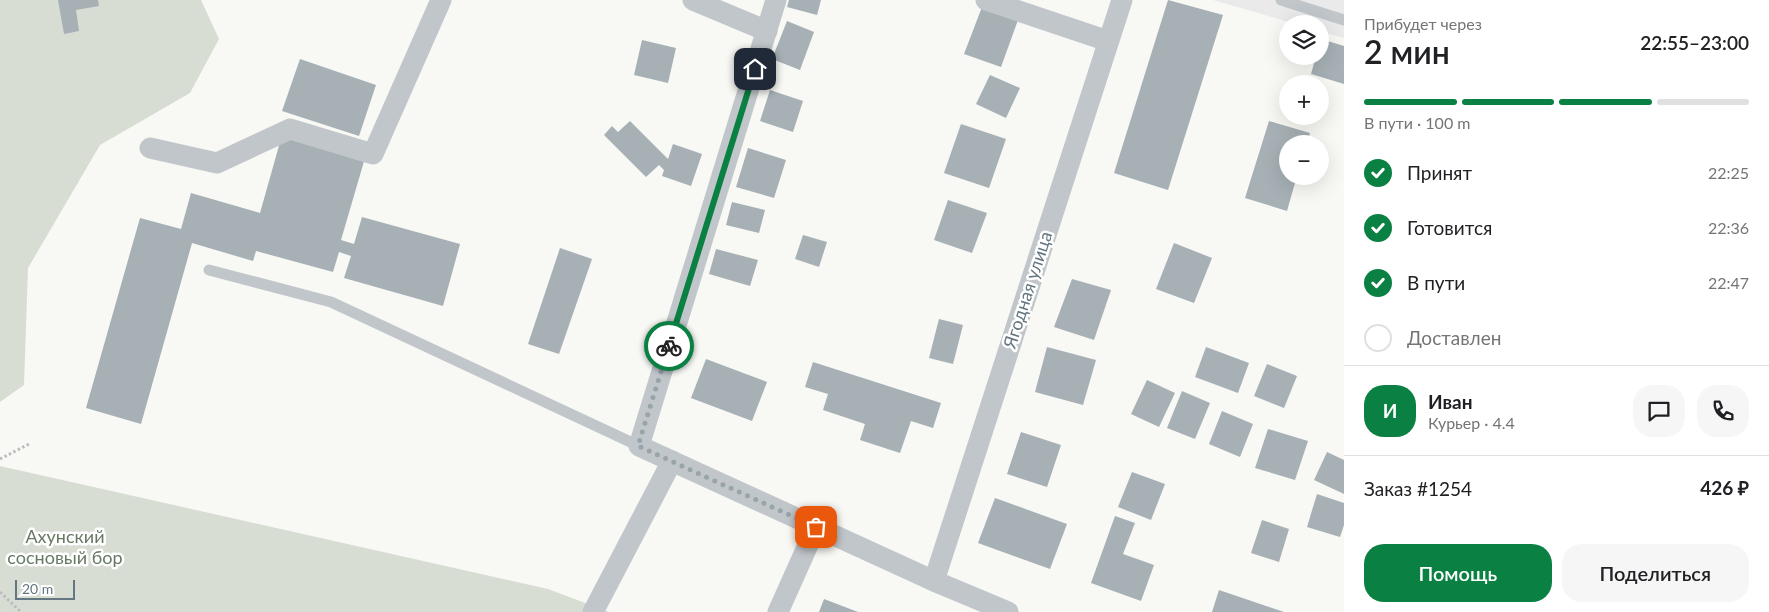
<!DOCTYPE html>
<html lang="ru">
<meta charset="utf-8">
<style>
:root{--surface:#fff;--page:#f6f6f6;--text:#202124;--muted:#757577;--line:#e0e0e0;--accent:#0b8043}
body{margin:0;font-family:Lato,sans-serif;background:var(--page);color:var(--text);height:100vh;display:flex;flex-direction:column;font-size:19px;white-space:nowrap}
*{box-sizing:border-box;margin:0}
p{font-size:16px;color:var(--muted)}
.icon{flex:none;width:28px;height:28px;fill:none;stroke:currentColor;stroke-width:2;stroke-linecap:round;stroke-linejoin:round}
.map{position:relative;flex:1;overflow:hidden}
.drawer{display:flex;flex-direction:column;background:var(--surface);width:425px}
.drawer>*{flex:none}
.tools{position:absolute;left:1279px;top:15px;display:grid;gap:10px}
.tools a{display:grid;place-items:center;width:50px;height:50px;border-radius:50%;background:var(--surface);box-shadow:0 5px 20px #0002;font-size:25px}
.scale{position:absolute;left:15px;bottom:12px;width:60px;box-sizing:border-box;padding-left:5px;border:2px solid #637681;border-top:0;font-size:14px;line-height:18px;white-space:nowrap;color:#637681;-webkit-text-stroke:4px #fff;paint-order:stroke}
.pin{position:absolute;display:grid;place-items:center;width:42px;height:42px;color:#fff;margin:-21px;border-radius:10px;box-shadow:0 2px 8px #0006}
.courier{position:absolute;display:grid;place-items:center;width:50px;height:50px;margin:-25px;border:4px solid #0b8043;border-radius:50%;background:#fff;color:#222;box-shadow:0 1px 6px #0007}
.headline em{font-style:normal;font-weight:600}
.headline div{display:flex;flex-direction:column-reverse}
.headline{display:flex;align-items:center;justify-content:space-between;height:85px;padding:0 20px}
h1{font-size:32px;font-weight:600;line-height:38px}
.bar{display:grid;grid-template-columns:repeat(4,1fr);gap:8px 5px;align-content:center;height:60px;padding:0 20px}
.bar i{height:6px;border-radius:4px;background:var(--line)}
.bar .current{background:var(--accent)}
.bar p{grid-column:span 4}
.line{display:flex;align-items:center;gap:12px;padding:0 20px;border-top:1px solid var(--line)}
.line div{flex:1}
.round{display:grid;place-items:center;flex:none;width:52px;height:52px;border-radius:20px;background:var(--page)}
ol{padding:0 20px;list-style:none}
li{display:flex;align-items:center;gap:15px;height:55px}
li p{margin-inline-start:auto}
li .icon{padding:5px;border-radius:50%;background:var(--accent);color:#fff;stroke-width:4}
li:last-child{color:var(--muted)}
li i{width:28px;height:28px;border:2px solid var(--line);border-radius:50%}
.button{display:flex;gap:10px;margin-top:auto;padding:10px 20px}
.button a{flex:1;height:58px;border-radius:20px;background:var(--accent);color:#fff;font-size:20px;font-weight:600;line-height:58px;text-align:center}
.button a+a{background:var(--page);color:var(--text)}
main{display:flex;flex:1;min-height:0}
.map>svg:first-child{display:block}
.built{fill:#e9eae9}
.green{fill:#d8ddd4}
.building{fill:#a6b0b5}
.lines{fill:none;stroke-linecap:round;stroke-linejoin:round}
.path{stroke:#b9bdc0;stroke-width:3;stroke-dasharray:2.5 2.5;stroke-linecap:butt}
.lane{stroke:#c1c6ca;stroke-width:11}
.street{stroke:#c1c6ca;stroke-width:21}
.done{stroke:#97a4aa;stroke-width:5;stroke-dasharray:0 9}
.route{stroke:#0b8043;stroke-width:6}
.labels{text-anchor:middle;stroke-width:5;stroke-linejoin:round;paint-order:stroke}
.street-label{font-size:18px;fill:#637681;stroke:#fff}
.park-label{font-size:18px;fill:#677962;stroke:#fff}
</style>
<main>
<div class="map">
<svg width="1344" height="612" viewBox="0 0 1344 612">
<rect width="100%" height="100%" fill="#f8f8f5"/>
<path class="built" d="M1213 0H1344V38L1320 31V24H1296Z"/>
<g class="green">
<path d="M0 0H201L219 39 190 93 100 145 28 268 24 385 0 402Z"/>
<path d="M0 466 548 589 609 612H0Z"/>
</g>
<g class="building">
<path d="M58 0H98L99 6 76 10 79 31 64 34Z"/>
<path d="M789 0H821L817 15 787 7Z"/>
<path d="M1168 0 1223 15 1168 190 1114 173Z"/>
<path d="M982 7 1018 20 1001 67 964 54Z"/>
<path d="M787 21 814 32 800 70 772 59Z"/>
<path d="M1321 39 1344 46V84L1311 74 1316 56H1320Z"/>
<path d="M642 40 676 48 668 83 634 75Z"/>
<path d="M300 59 376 85 359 136 282 111Z"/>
<path d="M990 75 1020 88 1006 118 976 104Z"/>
<path d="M770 90 803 101 793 132 760 121Z"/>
<path d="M630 121 668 159 673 144 702 154 691 186 662 176 664 170 659 165 646 177 604 135 612 126 618 132Z"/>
<path d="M1269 121 1310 133 1307 144H1288V176H1297L1287 211 1245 198Z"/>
<path d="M961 124 1006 139 989 188 944 173Z"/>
<path d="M282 135 365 158 341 240 354 244 362 217 460 244 443 306 344 278 351 256 339 252 333 272 256 251 253 261 192 243 141 424 86 408 140 218 181 229 191 193 260 213Z"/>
<path d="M748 148 786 160 774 198 736 187Z"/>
<path d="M948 200 987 213 972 253 934 240Z"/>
<path d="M732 202 765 210 759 233 726 225Z"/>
<path d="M803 235 827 242 819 267 795 259Z"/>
<path d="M1174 243 1212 258 1194 303 1156 289Z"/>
<path d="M560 248 592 259 559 354 528 344Z"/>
<path d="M716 249 758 260 750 286 709 274Z"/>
<path d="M1072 279 1111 290 1094 340 1054 327Z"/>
<path d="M939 319 963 325 953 364 929 358Z"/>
<path d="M1047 347 1096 360 1083 405 1035 392Z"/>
<path d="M1206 347 1249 363 1238 393 1195 377Z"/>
<path d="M706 359 767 382 752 421 691 398Z"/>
<path d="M813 362 941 403 933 428 911 421 900 453 860 440 865 424 823 410 828 394 805 387Z"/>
<path d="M1267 364 1297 376 1284 408 1254 396Z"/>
<path d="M1147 380 1175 393 1159 427 1131 414Z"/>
<path d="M1182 391 1210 403 1195 439 1167 428Z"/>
<path d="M1222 411 1253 424 1240 457 1209 444Z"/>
<path d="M1268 429 1308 441 1295 480 1255 468Z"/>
<path d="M1021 432 1061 445 1047 487 1007 474Z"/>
<path d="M1327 452 1344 460V494L1314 480Z"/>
<path d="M1132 472 1165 484 1151 520 1118 507Z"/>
<path d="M1317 494 1344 503V525L1340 537 1307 527Z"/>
<path d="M995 498 1067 524 1050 569 978 543Z"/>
<path d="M1115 516 1135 523 1123 554 1154 565 1141 601 1091 583Z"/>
<path d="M1262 520 1289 529 1279 562 1251 553Z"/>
<path d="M1219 590 1284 612H1212Z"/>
<path d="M824 599 858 612H819Z"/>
</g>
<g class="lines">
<g class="path">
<path d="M0 459 31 443"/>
<path d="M0 592 21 612"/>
</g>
<g class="lane">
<path d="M1281 0 1344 20"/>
<path d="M209 270 331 302 639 446"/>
</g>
<g class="street">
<path d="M693 0 767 31"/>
<path d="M776 0 639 446 934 581 1008 612"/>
<path d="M986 0 1108 41"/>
<path d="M150 148 217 163 290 129 373 154 441 0"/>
<path d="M934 581 1122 0"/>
<path d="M593 612 672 461"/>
<path d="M778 612 816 527"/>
</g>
</g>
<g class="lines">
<path class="done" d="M669 346 638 446 816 527"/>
<path class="route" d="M669 346 755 69"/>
</g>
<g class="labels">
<g class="street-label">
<text transform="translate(1028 290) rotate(-72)" y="6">Ягодная улица</text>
</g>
<g class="park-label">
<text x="65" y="543">Ахунский<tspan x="65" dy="21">сосновый бор</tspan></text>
</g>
</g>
</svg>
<div class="tools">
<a><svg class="icon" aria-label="layers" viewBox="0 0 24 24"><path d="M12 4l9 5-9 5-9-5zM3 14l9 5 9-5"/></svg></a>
<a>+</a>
<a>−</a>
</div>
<div class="scale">20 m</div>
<div class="pin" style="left:816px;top:527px;background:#ea580c"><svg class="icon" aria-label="bag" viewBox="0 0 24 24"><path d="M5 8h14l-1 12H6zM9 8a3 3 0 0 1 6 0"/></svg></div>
<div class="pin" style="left:755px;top:69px;background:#1f2937"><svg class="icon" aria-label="home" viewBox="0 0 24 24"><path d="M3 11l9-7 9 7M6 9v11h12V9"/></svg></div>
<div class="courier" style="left:669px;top:346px"><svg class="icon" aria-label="bike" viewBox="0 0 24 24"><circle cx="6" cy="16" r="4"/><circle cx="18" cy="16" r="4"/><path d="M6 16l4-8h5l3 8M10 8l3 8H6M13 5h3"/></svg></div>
</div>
<section class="drawer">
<div class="headline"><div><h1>2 мин</h1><p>Прибудет через</p></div><em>22:55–23:00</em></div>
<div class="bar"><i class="current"></i><i class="current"></i><i class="current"></i><i></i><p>В пути · 100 m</p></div>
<ol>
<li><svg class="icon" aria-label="check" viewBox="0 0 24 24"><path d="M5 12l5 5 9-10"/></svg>Принят<p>22:25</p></li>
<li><svg class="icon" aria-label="check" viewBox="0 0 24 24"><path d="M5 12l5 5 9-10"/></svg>Готовится<p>22:36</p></li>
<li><svg class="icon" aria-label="check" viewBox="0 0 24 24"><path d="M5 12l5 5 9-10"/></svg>В пути<p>22:47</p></li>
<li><i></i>Доставлен</li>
</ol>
<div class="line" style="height:90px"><b class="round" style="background:var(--accent);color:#fff">И</b><div><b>Иван</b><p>Курьер · 4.4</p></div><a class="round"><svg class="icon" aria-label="chat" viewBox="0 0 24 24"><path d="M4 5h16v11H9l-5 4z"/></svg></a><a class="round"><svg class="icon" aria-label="phone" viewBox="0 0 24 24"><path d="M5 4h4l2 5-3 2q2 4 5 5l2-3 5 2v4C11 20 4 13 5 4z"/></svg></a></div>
<div class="line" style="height:65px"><div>Заказ #1254</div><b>426 ₽</b></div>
<div class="button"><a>Помощь</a><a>Поделиться</a></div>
</section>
</main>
